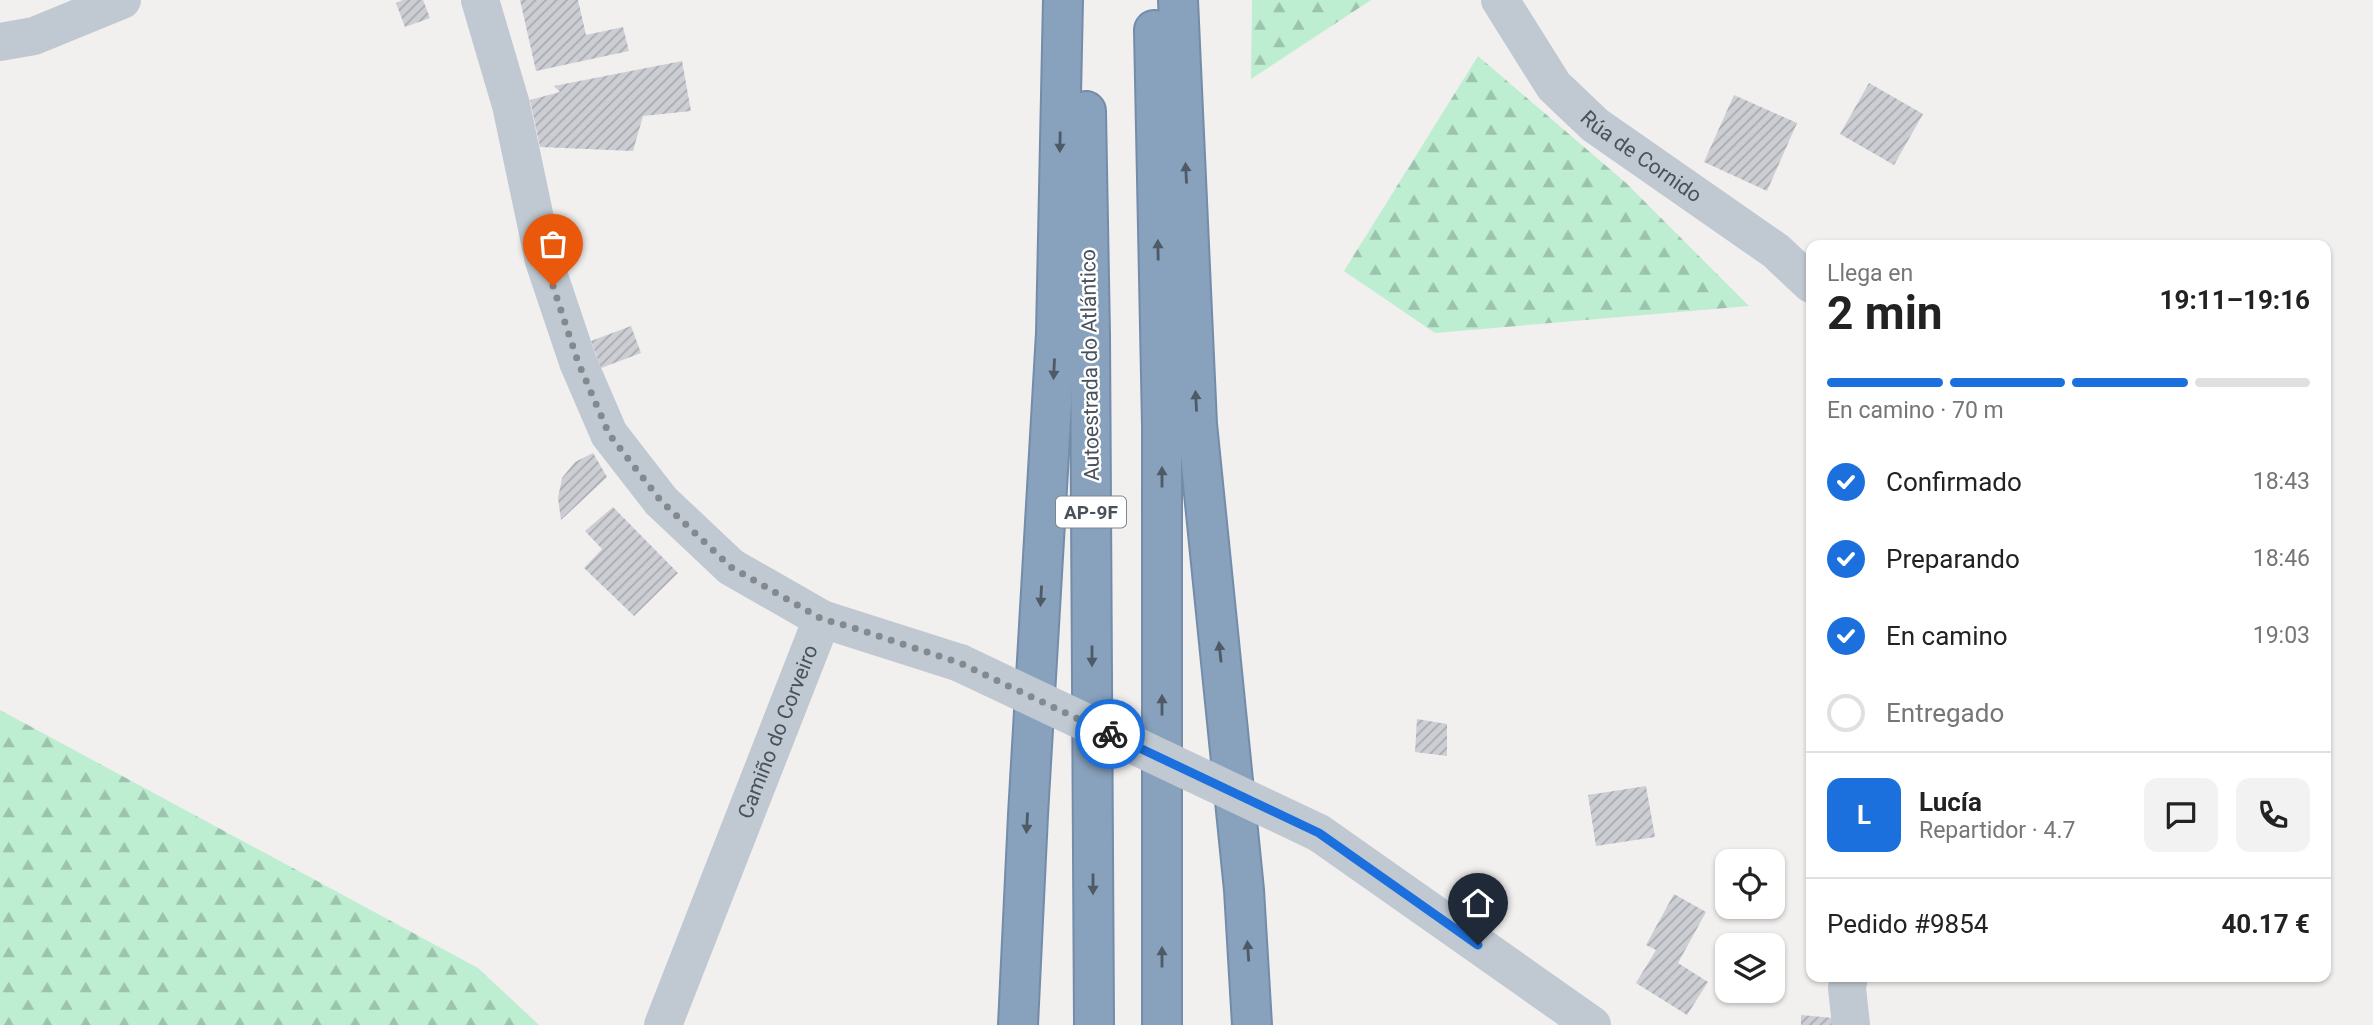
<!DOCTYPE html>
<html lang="es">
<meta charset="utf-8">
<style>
:root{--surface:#fff;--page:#f2f2f2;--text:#222;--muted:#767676;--line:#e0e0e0;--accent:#1c70de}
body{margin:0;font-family:Roboto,sans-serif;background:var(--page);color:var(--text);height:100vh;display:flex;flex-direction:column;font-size:26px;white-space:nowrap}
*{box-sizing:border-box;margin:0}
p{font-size:23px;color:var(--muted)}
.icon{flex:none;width:38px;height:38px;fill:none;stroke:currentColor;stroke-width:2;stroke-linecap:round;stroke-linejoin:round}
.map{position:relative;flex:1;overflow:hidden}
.side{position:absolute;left:1806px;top:240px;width:525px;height:742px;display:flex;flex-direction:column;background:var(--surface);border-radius:14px;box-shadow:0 2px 5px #0004}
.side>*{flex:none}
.fabs{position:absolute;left:1715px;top:849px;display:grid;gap:14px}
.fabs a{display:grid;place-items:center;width:70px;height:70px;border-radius:14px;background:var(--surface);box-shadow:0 2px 5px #0004;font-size:35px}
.pin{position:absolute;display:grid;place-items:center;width:60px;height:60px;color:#fff;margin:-72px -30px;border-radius:50% 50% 50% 0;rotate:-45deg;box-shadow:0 0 7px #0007}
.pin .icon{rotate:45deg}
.courier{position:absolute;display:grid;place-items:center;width:70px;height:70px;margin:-35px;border:5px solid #1c70de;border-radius:50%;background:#fff;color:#222;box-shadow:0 2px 9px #0007}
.summary em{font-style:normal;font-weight:700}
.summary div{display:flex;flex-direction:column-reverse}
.summary{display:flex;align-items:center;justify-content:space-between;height:119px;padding:0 21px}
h1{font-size:46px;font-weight:700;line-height:52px}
.bar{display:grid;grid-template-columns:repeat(4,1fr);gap:10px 7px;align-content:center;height:84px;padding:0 21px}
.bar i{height:9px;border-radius:5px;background:var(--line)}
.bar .on{background:var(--accent)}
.bar p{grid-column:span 4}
.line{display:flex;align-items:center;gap:18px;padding:0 21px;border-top:2px solid var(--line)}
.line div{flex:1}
.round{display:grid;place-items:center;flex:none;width:74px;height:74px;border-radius:14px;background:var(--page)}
ol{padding:0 21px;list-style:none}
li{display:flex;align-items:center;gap:21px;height:77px}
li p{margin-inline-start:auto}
li .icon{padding:7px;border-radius:50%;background:var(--accent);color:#fff;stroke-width:4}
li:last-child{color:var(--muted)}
li i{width:38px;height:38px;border:4px solid var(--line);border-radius:50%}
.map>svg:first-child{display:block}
.forest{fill:url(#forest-firs)}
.building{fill:url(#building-hatch)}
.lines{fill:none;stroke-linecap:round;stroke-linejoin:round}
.highway-casing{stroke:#738ca9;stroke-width:42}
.minor{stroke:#c0c9d1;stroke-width:38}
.highway{stroke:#88a1bd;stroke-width:38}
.minor-bridge{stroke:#c0c9d1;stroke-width:38}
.oneway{fill:#4e5a66}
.done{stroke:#83898f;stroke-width:7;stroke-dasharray:0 12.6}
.route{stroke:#1c70de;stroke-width:9}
.labels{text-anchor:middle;stroke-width:5;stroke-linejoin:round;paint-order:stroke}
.shield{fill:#fff;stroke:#7e868d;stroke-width:2}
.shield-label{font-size:19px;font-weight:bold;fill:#47525c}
.street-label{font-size:21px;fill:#47525c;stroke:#fff}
</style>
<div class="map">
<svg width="2373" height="1025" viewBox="0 0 2373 1025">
<defs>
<pattern id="forest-firs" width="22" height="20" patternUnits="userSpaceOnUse" patternTransform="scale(1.75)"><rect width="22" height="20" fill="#beeed1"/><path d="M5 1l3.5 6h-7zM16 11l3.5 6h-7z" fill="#9cc3ad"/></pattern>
<pattern id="building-hatch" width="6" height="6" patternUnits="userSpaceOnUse" patternTransform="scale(1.75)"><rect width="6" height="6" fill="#ccced4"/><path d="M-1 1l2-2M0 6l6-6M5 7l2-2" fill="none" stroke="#a7aaaf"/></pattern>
</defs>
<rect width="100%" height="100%" fill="#f2efef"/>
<g class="forest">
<path d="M1252 0H1371L1251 79Z"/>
<path d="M1478 56 1626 183 1749 306 1435 333 1344 271Z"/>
<path d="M0 710 478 968 539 1025H0Z"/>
</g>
<g class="building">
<path d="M403 0H423L430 18 405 27 396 3Z"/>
<path d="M520 0H578L586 35 623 27 629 51 536 71Z"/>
<path d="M682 61 691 111 643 116 633 151 540 147 530 100 560 92 554 86Z"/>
<path d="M1869 83 1923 114 1894 165 1840 134Z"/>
<path d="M1734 95 1797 123 1767 191 1704 162Z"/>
<path d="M631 326 641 353 601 368 591 341Z"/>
<path d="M593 453 607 477 561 520 558 498 562 478 575 462Z"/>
<path d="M613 507 678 573 634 616 584 568 602 549 585 531Z"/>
<path d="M1417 719 1447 724V756L1415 752Z"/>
<path d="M1646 786 1655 837 1596 846 1588 795Z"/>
<path d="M1674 894 1706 912 1678 963 1708 982 1687 1015 1636 983 1656 950 1646 945Z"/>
<path d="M1801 1015 1833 1018 1832 1025H1801Z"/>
</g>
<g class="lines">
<defs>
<g id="highway">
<path d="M1178 0 1197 424 1244 890 1252 1025"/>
<path d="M1154 30 1162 425V1025"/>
<path d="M1086 111 1090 335 1094 1025"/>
<path d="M1018 1025 1028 815 1056 333 1063 0"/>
</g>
</defs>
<use href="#highway" class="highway-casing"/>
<g class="minor">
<path d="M480 0 511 105 544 261 578 362 609 434 661 501 731 567 822 619 960 663"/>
<path id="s1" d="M1500 0 1554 86 1595 125 1776 251 1811 284"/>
<path d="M0 42 34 36 122 0"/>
<path d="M1319 833 1592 1025"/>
<path d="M1849 976 1847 988 1851 1025"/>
<path id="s2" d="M663 1025 822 619"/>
</g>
<use href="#highway" class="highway"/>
<path class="minor-bridge" d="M960 663 1319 833"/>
</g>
<defs><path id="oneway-solid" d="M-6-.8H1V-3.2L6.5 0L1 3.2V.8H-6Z" transform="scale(1.75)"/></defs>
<g class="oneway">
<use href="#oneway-solid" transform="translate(1060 142) rotate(91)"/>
<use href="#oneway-solid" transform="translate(1186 173) rotate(-93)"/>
<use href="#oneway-solid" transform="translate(1158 250) rotate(-91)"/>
<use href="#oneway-solid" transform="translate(1054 369) rotate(93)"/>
<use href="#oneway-solid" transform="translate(1196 401) rotate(-93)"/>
<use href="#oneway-solid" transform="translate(1162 477) rotate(-90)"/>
<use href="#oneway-solid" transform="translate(1041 596) rotate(93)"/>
<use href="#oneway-solid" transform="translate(1220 652) rotate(-96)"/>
<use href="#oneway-solid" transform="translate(1092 656) rotate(90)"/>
<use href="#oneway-solid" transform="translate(1162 705) rotate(-90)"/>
<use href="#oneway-solid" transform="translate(1027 823) rotate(93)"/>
<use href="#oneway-solid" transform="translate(1093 884) rotate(90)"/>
<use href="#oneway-solid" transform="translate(1248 951) rotate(-94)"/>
<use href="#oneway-solid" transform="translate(1162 957) rotate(-90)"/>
</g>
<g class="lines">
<path class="done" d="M553 286 578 362 609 434 661 501 731 567 822 619 848 626 960 663 1110 734"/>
<path class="route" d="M1110 734 1319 833 1478 945"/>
</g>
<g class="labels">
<rect class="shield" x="1056" y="496.5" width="70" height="31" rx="5"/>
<g class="shield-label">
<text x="1091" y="519">AP-9F</text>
</g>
<g class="street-label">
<text dy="7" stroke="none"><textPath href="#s1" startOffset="214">Rúa de Cornido</textPath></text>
<text transform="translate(1090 365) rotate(-91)" y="7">Autoestrada do Atlántico</text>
<text dy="7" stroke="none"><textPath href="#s2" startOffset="315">Camiño do Corveiro</textPath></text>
</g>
</g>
</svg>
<div class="fabs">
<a><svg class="icon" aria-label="locate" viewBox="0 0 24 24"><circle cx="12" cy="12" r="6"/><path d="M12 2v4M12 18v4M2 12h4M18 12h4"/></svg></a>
<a><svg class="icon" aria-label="layers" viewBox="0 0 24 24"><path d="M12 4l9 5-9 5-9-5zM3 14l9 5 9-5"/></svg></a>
</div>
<div class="pin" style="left:553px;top:286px;background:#ea580c"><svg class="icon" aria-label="bag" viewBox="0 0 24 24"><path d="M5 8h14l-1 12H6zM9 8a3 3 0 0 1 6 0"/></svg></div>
<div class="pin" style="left:1478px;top:945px;background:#1f2937"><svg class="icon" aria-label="home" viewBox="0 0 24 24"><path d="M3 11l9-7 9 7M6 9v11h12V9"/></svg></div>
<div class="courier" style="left:1110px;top:734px"><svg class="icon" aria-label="bike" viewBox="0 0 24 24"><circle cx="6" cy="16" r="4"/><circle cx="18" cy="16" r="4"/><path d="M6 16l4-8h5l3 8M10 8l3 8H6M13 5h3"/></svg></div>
<section class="side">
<div class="summary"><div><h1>2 min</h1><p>Llega en</p></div><em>19:11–19:16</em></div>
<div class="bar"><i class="on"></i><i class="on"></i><i class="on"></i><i></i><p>En camino · 70 m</p></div>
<ol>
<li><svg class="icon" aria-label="check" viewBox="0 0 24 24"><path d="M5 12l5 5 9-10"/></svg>Confirmado<p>18:43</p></li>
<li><svg class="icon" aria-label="check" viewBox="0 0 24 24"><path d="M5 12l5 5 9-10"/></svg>Preparando<p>18:46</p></li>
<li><svg class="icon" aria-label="check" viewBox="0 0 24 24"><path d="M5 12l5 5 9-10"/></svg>En camino<p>19:03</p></li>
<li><i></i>Entregado</li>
</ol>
<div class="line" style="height:126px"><b class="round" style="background:var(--accent);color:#fff">L</b><div><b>Lucía</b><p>Repartidor · 4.7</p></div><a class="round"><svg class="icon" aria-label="chat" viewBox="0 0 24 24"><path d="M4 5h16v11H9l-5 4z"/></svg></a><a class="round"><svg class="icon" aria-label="phone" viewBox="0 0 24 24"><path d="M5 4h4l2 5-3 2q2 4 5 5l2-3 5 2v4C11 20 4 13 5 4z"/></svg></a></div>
<div class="line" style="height:91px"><div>Pedido #9854</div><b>40.17 €</b></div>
</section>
</div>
